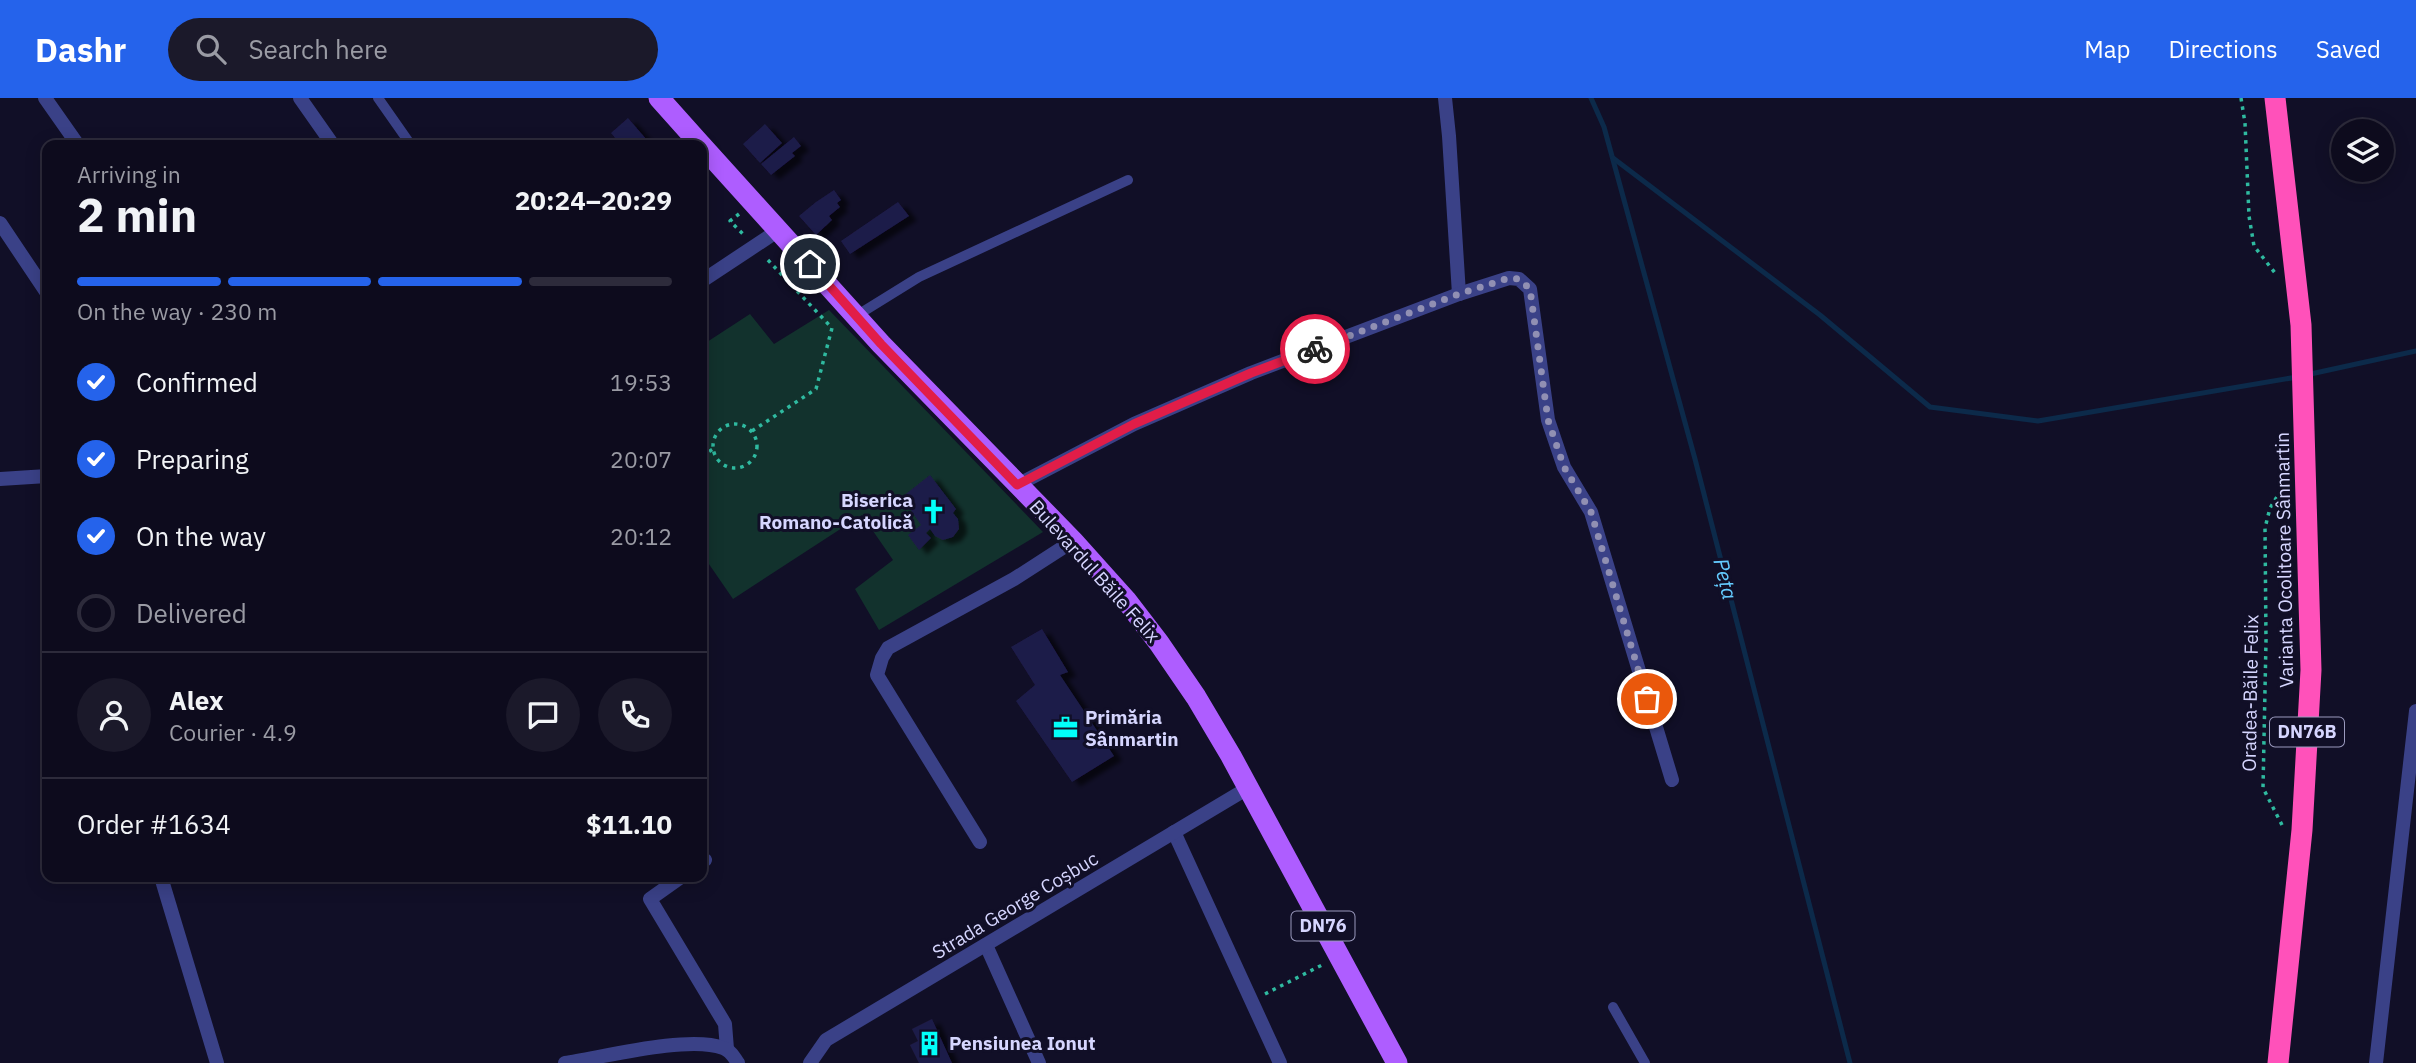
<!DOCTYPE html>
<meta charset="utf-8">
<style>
:root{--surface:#0d0b1d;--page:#1b192a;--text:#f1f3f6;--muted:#9a9ba4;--line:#2d2b3b;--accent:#2563eb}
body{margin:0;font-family:"IBM Plex Sans",sans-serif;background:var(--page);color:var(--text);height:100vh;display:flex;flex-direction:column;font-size:26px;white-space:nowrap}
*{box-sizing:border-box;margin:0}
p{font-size:23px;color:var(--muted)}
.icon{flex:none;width:38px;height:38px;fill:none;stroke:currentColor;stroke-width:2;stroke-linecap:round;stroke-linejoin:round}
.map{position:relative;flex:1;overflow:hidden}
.sheet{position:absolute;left:42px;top:42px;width:665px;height:742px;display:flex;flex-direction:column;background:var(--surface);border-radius:14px;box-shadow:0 4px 18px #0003,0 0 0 2px var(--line)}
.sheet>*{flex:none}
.controls{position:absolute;left:2331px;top:21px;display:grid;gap:14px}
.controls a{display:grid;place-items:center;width:63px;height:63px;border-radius:50%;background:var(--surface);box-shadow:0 4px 18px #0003,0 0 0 2px var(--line);font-size:35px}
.pin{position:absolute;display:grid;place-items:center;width:60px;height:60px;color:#fff;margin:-30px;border:4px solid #fff;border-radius:50%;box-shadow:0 2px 7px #0007}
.courier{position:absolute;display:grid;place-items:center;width:70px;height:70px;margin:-35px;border:5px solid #e11d48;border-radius:50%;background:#fff;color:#222;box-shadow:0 2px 9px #0007}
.head em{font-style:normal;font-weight:700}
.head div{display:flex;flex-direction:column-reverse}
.head{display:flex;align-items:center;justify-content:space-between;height:119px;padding:0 35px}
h1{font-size:46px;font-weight:700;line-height:52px}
.bar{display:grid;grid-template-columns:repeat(4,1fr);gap:10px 7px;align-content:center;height:84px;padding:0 35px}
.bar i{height:9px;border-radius:5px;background:var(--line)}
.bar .selected{background:var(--accent)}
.bar p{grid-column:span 4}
.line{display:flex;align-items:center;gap:18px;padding:0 35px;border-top:2px solid var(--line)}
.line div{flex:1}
.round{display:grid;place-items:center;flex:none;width:74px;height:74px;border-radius:37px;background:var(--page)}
ol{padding:0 35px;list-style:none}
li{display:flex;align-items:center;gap:21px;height:77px}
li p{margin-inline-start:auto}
li .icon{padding:7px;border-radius:50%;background:var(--accent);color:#fff;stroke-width:4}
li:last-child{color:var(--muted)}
li i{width:38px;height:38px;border:4px solid var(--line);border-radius:50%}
header{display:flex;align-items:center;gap:42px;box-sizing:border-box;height:98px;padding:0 35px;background:var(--accent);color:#fff}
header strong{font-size:33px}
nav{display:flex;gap:38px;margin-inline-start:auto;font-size:24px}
.search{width:490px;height:63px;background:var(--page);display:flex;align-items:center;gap:18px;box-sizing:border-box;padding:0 24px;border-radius:38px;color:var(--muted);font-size:26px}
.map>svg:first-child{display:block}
.green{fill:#12322d}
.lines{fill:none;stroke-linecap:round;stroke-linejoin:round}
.stream{stroke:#0c2a4a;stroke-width:5}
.building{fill:#1f1b49;filter:url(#shadow)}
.path{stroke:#2fbaa0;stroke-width:3.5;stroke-dasharray:3.5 5;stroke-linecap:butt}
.lane{stroke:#3a4187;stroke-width:10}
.street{stroke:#3a4187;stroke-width:14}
.primary{stroke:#ae5dff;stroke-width:21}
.highway{stroke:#ff51ba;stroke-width:21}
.done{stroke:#9190b3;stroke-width:7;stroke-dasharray:0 12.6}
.route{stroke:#e11d48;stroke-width:9}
.labels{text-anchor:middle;stroke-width:6;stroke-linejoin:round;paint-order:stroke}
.shield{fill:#110f27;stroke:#9b9abe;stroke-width:2}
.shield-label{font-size:18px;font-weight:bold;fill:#d6d6ff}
.poi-label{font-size:19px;font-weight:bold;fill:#d6d6ff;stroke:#110f27;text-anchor:start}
.street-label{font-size:19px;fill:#d6d6ff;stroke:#110f27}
.water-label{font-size:21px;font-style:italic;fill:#64cbff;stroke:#110f27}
</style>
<header>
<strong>Dashr</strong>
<div class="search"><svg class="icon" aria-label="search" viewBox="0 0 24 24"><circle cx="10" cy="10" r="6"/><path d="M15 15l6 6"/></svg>Search here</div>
<nav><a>Map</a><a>Directions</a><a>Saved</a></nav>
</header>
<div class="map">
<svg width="2416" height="965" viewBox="0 0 2416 965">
<defs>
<filter id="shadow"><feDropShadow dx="8" dy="4.5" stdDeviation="2" flood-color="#0009"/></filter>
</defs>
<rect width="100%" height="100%" fill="#110f27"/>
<path class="green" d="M829 212 1043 434 879 532 855 491 893 462 862 417 733 501 702 456V237L707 244 750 216 774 246Z"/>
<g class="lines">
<g class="stream">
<path d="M1591 0 1604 29 1695 361 1850 965"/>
<path d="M1613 60 1820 217 1930 309 2038 323 2297 279"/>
<path d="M2306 277 2416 253"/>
</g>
</g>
<g class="building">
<path d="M628 20 647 42 640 47H621L611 35Z"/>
<path d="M765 26 782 45 760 65 743 46Z"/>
<path d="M794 39 801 48 792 55 795 58 771 77 761 66Z"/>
<path d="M834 92 841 102 837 105 840 109 829 118 832 122 816 137 799 118 816 104Z"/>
<path d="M898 104 909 118 850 156 841 143Z"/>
<path d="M930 377 956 411 953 415 958 421 959 431 953 439 943 442 935 438 930 431 926 435 931 440 919 452 908 437 921 427 902 399Z"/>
<path d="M1042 531 1068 574 1060 577 1114 658 1072 684 1016 603 1035 587 1011 549Z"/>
<path d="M932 921 952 965H919L910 947 918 943 912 931Z"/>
</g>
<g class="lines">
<g class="path">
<path d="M2241 0 2245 25 2249 118 2254 148 2275 175"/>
<path d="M739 116 730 123 744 137"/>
<circle cx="735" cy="348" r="22"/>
<path d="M752 333 816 291 832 230 766 160"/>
<path d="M702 358 713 351"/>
<path d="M702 727 706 736 707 746"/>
<path d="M2282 727 2263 690 2266 543 2265 430 2270 410 2283 389 2285 380"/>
<path d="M1265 896 1324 866"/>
</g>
<g class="lane">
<path d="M378 0 411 47"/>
<path d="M856 218 919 179 1128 82"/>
<path d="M1613 909 1645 965"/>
</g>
<g class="street">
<path d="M45 0 78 47"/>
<path d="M300 0 333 47"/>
<path d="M1445 0 1449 38 1459 196"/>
<path d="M0 125 47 195"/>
<path d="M702 183 779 132"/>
<path d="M0 381 47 378"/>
<path d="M1017 387 1134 326 1251 275 1459 196 1509 180 1519 181 1530 191 1548 322 1564 369 1591 414 1672 682"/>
<path d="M1174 734 1280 965"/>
<path d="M980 744 877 577 882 560 888 550 1014 481 1073 443"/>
<path d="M702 764 705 762"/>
<path d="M161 779 217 965"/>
<path d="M681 779 650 801 725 926 727 951"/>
<path d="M986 847 1039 965"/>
<path d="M565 965C604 959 689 937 723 950 730 952 734 959 738 965"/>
<path d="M810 965 826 942 1248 690"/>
<path d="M2376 965 2416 613"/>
</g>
<g class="primary">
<path d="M659 0 701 47"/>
<path d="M702 48 881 246 1073 443 1126 502 1159 545 1196 599 1231 658 1397 965"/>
</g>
<path class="highway" d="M2275 0 2301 227 2311 572 2302 732 2278 965"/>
</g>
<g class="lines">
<path class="done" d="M1315 251 1459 196 1509 180 1519 181 1530 191 1548 322 1564 369 1591 414 1647 601"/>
<path class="route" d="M810 166 881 246 1017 387 1134 326 1251 275 1315 251"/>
</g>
<defs>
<symbol id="church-bare" viewBox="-9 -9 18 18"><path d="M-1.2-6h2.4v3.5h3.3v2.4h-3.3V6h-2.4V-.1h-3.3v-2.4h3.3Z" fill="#02fff9" stroke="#110f27" stroke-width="2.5" paint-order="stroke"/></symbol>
<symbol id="office-bare" viewBox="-9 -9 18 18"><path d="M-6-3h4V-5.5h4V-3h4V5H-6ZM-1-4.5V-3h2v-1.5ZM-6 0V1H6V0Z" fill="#02fff9" stroke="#110f27" stroke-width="2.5" paint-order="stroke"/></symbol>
<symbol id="building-bare" viewBox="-9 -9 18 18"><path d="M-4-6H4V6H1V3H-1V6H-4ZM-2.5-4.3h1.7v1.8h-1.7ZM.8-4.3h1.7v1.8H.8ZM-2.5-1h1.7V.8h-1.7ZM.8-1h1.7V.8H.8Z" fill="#02fff9" stroke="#110f27" stroke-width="2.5" paint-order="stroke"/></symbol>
</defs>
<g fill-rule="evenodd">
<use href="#church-bare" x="916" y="396" width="35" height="35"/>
<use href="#office-bare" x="1048" y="612" width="35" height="35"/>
<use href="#building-bare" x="912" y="928" width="35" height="35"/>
</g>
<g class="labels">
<g class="shield">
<rect x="2270" y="619.5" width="74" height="29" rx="5"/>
<rect x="1291.5" y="813.5" width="63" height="29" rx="5"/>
</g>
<g class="shield-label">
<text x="2307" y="640">DN76B</text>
<text x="1323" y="834">DN76</text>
</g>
<g class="poi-label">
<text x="913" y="409" text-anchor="end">Biserica<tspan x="913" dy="22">Romano-Catolică</tspan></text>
<text x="1085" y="626">Primăria<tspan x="1085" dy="22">Sânmartin</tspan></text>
<text x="949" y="952">Pensiunea Ionut</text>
</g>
<g class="street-label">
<text transform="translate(2284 462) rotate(-91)" y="7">Varianta Ocolitoare Sânmartin</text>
<text transform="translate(1095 473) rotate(48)" y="7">Bulevardul Băile Felix</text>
<text transform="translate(2250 595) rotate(-89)" y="7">Oradea-Băile Felix</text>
<text transform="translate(1015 807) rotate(-31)" y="7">Strada George Coșbuc</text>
</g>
<g class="water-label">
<text transform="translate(1725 481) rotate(76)" y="7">Peța</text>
</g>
</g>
</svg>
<div class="controls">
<a><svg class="icon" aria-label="layers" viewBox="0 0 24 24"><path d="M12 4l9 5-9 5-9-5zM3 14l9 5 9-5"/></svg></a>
</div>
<div class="pin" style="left:1647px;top:601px;background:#ea580c"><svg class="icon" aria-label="bag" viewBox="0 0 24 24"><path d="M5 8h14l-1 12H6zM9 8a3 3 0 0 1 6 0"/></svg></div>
<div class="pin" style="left:810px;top:166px;background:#1f2937"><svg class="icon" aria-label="home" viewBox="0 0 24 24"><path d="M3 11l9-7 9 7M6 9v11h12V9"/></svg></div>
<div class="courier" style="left:1315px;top:251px"><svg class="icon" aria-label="bike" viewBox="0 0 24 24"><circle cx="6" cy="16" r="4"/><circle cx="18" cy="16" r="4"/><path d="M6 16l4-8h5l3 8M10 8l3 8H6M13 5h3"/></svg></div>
<section class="sheet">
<div class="head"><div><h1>2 min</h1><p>Arriving in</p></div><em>20:24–20:29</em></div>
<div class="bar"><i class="selected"></i><i class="selected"></i><i class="selected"></i><i></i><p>On the way · 230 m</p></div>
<ol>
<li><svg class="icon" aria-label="check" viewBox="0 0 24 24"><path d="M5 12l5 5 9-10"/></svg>Confirmed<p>19:53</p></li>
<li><svg class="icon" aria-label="check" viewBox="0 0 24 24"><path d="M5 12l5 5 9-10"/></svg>Preparing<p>20:07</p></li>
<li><svg class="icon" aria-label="check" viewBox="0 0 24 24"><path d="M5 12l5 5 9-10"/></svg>On the way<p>20:12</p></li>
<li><i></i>Delivered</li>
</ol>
<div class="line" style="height:126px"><a class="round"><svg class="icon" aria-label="person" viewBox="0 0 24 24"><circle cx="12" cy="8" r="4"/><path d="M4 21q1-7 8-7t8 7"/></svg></a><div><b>Alex</b><p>Courier · 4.9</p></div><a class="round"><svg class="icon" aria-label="chat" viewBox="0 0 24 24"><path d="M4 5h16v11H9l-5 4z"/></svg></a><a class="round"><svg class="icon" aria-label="phone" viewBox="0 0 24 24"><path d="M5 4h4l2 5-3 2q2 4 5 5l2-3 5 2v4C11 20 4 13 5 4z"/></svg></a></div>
<div class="line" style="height:91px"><div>Order #1634</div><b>$11.10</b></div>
</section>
</div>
